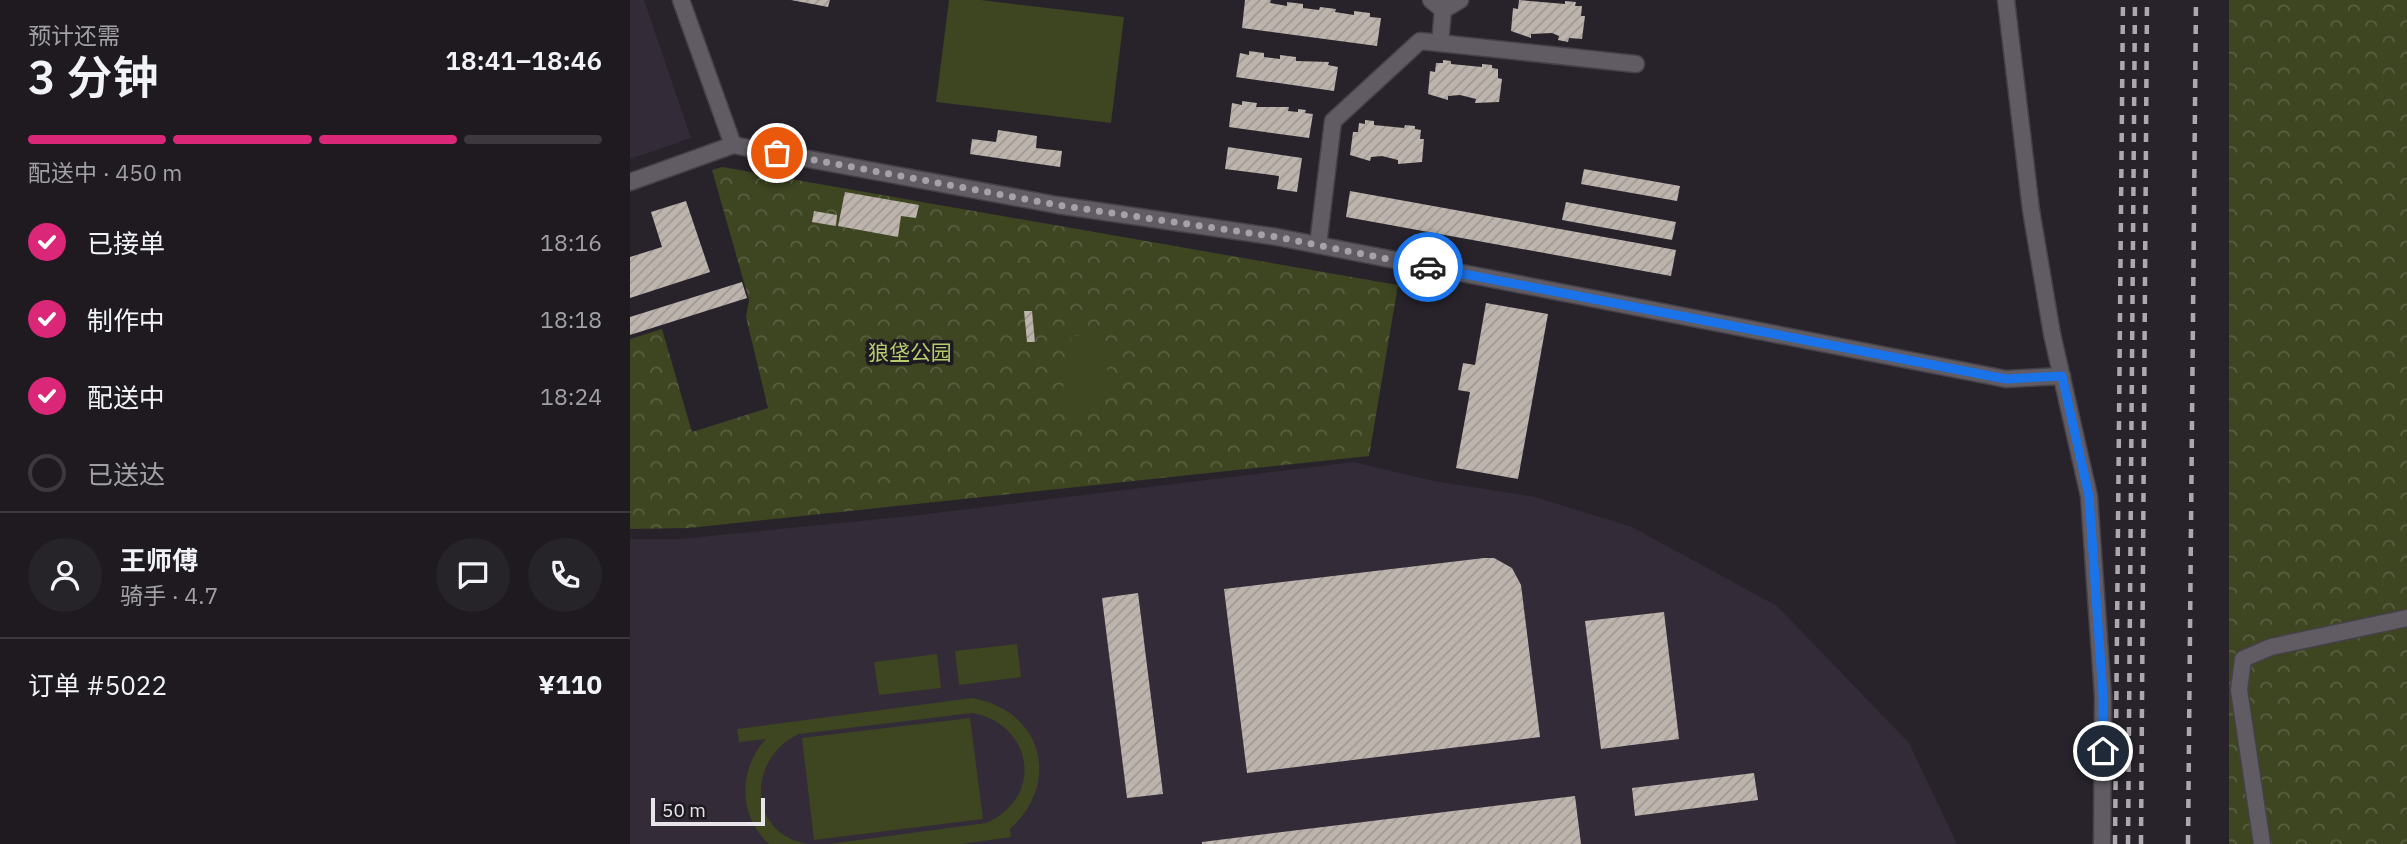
<!DOCTYPE html>
<html lang="zh">
<meta charset="utf-8">
<style>
:root{--surface:#1e1a20;--page:#262329;--text:#f1f3f6;--muted:#a1a1a5;--line:#3c383e;--accent:#db2777}
body{margin:0;font-family:"IBM Plex Sans","Noto Sans SC",sans-serif;background:var(--page);color:var(--text);height:100vh;display:flex;flex-direction:column;font-size:26px;white-space:nowrap}
*{box-sizing:border-box;margin:0}
p{font-size:23px;color:var(--muted)}
.icon{flex:none;width:38px;height:38px;fill:none;stroke:currentColor;stroke-width:2;stroke-linecap:round;stroke-linejoin:round}
.map{position:relative;flex:1;overflow:hidden}
.side{display:flex;flex-direction:column;background:var(--surface);width:630px}
.side>*{flex:none}
.scale{position:absolute;left:21px;bottom:18px;width:114px;box-sizing:border-box;padding-left:7px;border:4px solid #e8e5ea;border-top:0;font-size:19px;line-height:24px;white-space:nowrap;color:#e8e5ea;-webkit-text-stroke:5px #1e1a21;paint-order:stroke}
.pin{position:absolute;display:grid;place-items:center;width:60px;height:60px;color:#fff;margin:-30px;border:4px solid #fff;border-radius:50%;box-shadow:0 2px 7px #0007}
.courier{position:absolute;display:grid;place-items:center;width:70px;height:70px;margin:-35px;border:5px solid #1a73e8;border-radius:50%;background:#fff;color:#222;box-shadow:0 2px 9px #0007}
.headline em{font-style:normal;font-weight:600}
.headline div{display:flex;flex-direction:column-reverse}
.headline{display:flex;align-items:center;justify-content:space-between;height:119px;padding:0 28px}
h1{font-size:46px;font-weight:600;line-height:52px}
.bar{display:grid;grid-template-columns:repeat(4,1fr);gap:10px 7px;align-content:center;height:84px;padding:0 28px}
.bar i{height:9px;border-radius:5px;background:var(--line)}
.bar .selected{background:var(--accent)}
.bar p{grid-column:span 4}
.line{display:flex;align-items:center;gap:18px;padding:0 28px;border-top:2px solid var(--line)}
.line div{flex:1}
.round{display:grid;place-items:center;flex:none;width:74px;height:74px;border-radius:37px;background:var(--page)}
ol{padding:0 28px;list-style:none}
li{display:flex;align-items:center;gap:21px;height:77px}
li p{margin-inline-start:auto}
li .icon{padding:7px;border-radius:50%;background:var(--accent);color:#fff;stroke-width:4}
li:last-child{color:var(--muted)}
li i{width:38px;height:38px;border:4px solid var(--line);border-radius:50%}
main{display:flex;flex:1;min-height:0}
.map>svg:first-child{display:block}
.built{fill:#332b38}
.park{fill:url(#park-crowns)}
.pitch{fill:#3d4521}
.building{fill:url(#building-hatch)}
.lines{fill:none;stroke-linecap:round;stroke-linejoin:round}
.minor-casing{stroke:#454147;stroke-width:19}
.minor{stroke:#615c64;stroke-width:16}
.rail{stroke:#aca8ae;stroke-width:4.5;stroke-dasharray:9 9;stroke-linecap:butt}
.done{stroke:#a5a1a7;stroke-width:7;stroke-dasharray:0 12.6}
.route{stroke:#1a73e8;stroke-width:9}
.labels{text-anchor:middle;stroke-width:7;stroke-linejoin:round;paint-order:stroke}
.park-label{font-size:21px;fill:#b6cc6d;stroke:#1e1a21}
</style>
<main>
<section class="side">
<div class="headline"><div><h1>3 分钟</h1><p>预计还需</p></div><em>18:41–18:46</em></div>
<div class="bar"><i class="selected"></i><i class="selected"></i><i class="selected"></i><i></i><p>配送中 · 450 m</p></div>
<ol>
<li><svg class="icon" aria-label="check" viewBox="0 0 24 24"><path d="M5 12l5 5 9-10"/></svg>已接单<p>18:16</p></li>
<li><svg class="icon" aria-label="check" viewBox="0 0 24 24"><path d="M5 12l5 5 9-10"/></svg>制作中<p>18:18</p></li>
<li><svg class="icon" aria-label="check" viewBox="0 0 24 24"><path d="M5 12l5 5 9-10"/></svg>配送中<p>18:24</p></li>
<li><i></i>已送达</li>
</ol>
<div class="line" style="height:126px"><a class="round"><svg class="icon" aria-label="person" viewBox="0 0 24 24"><circle cx="12" cy="8" r="4"/><path d="M4 21q1-7 8-7t8 7"/></svg></a><div><b>王师傅</b><p>骑手 · 4.7</p></div><a class="round"><svg class="icon" aria-label="chat" viewBox="0 0 24 24"><path d="M4 5h16v11H9l-5 4z"/></svg></a><a class="round"><svg class="icon" aria-label="phone" viewBox="0 0 24 24"><path d="M5 4h4l2 5-3 2q2 4 5 5l2-3 5 2v4C11 20 4 13 5 4z"/></svg></a></div>
<div class="line" style="height:91px"><div>订单 #5022</div><b>¥110</b></div>
</section>
<div class="map">
<svg width="1777" height="844" viewBox="0 0 1777 844">
<defs>
<pattern id="park-crowns" width="20" height="18" patternUnits="userSpaceOnUse" patternTransform="scale(1.75)"><rect width="20" height="18" fill="#3d4521"/><path d="M2 6a3 3 0 1 1 6 0M12 15a3 3 0 1 1 6 0" fill="none" stroke="#596041"/></pattern>
<pattern id="building-hatch" width="6" height="6" patternUnits="userSpaceOnUse" patternTransform="scale(1.75)"><rect width="6" height="6" fill="#bdb4ad"/><path d="M-1 1l2-2M0 6l6-6M5 7l2-2" fill="none" stroke="#9f9893"/></pattern>
</defs>
<rect width="100%" height="100%" fill="#28232b"/>
<g class="built">
<path d="M0 0H14L61 138 0 159Z"/>
<path d="M723 462 804 481 905 497 1002 527 1147 606 1279 743 1327 844H0V539H50L281 516Z"/>
</g>
<g class="park">
<rect x="1599" y="0" width="178" height="844"/>
<path d="M92 167 768 285 739 456 59 528 0 529V339L32 329 62 432 138 408 116 317 119 300 82 170Z"/>
</g>
<g class="pitch">
<path d="M319 0H351L494 17 481 123 306 102Z"/>
<path d="M442 335 482 342 470 414 430 407Z"/>
<path d="M387 644 391 677 329 685 325 651Z"/>
<path d="M307 654 311 688 249 695 244 662Z"/>
<path d="M342 698C412 710 432 782 380 829L381 837 331 844H199L356 823C414 798 404 724 342 713L169 734C117 758 117 833 177 844H139C108 816 108 769 136 739L109 742 107 729Z"/>
<path d="M340 718 353 819 184 840 172 738Z"/>
</g>
<g class="building">
<path d="M161 0H200L198 7Z"/>
<path d="M615 0H641L640 3 657 6V2L673 4V8L689 10 690 7 706 9 705 12 724 15V11L740 13V17L751 18 747 46 612 28Z"/>
<path d="M889 0 935 4V1L946 2 945 6H952L951 16H955L952 39 939 38 938 42 928 40 929 36 922 33 901 34V38L881 31 883 8 888 9Z"/>
<path d="M619 51 634 53V57L650 59V55L666 57V61L699 62 698 65 708 67 704 91 606 77 610 53 619 55Z"/>
<path d="M813 60 821 61V64L852 67V64L862 65V68L868 69V78L872 79 869 102 845 103 846 99 830 95 818 96V100L798 94 800 71 805 72 806 63H813Z"/>
<path d="M612 101 627 103 626 107H659L658 111 668 112V109L676 110 675 113 683 114 679 138 599 127 602 103 612 105Z"/>
<path d="M735 120 744 121V125L774 128 775 125 785 126V129L791 130 790 139H794L792 162 768 164V160L752 156 741 157 740 161 720 155 723 132H728L729 123 735 124Z"/>
<path d="M368 130 407 136 406 148 432 151 430 167 340 154 342 139 366 142Z"/>
<path d="M598 147 672 158 667 192 647 189 649 176 595 169Z"/>
<path d="M954 169 1050 186 1047 201 951 184Z"/>
<path d="M720 191 1046 250 1041 276 716 217Z"/>
<path d="M215 192 289 205 286 218 271 216 268 237 208 226Z"/>
<path d="M56 201 80 272 0 298V257L32 247 21 212Z"/>
<path d="M936 202 1046 222 1042 240 932 220Z"/>
<path d="M184 211 207 215 206 226 182 222Z"/>
<path d="M112 282 117 298 0 335V317Z"/>
<path d="M856 303 918 314 888 479 826 468 840 392 828 390 833 363 845 365Z"/>
<path d="M394 311H402L405 342H397Z"/>
<path d="M854 558H864L882 568 891 585 910 737 617 773 594 589Z"/>
<path d="M508 593 533 794 497 798 472 598Z"/>
<path d="M1034 612 1049 739 971 749 955 621Z"/>
<path d="M1124 773 1128 800 1005 816 1002 788Z"/>
<path d="M945 796 951 844H572V842Z"/>
</g>
<g class="lines">
<defs>
<g id="minor">
<path d="M51 0 103 145"/>
<path d="M801 0 813 10 810 43"/>
<path d="M1376 0 1401 210 1422 334 1459 496 1473 696 1472 844"/>
<path d="M813 10 830 0"/>
<path d="M0 182 103 145 427 205 647 237 1376 379 1432 376"/>
<path d="M688 245 703 121 790 41 1006 64"/>
<path d="M1632 844 1609 690 1613 659 1641 647 1777 618"/>
</g>
</defs>
<use href="#minor" class="minor-casing"/>
<use href="#minor" class="minor"/>
<g class="rail">
<path d="M1485 844 1493 0"/>
<path d="M1498 844 1505 0"/>
<path d="M1511 844 1517 0"/>
<path d="M1558 844 1566 0"/>
</g>
</g>
<g class="lines">
<path class="done" d="M147 153 427 205 647 237 798 267"/>
<path class="route" d="M798 267 1376 379 1432 376 1459 496 1473 696V751"/>
</g>
<g class="labels">
<g class="park-label">
<text x="280" y="360">狼垡公园</text>
</g>
</g>
</svg>
<div class="scale">50 m</div>
<div class="pin" style="left:147px;top:153px;background:#ea580c"><svg class="icon" aria-label="bag" viewBox="0 0 24 24"><path d="M5 8h14l-1 12H6zM9 8a3 3 0 0 1 6 0"/></svg></div>
<div class="pin" style="left:1473px;top:751px;background:#1f2937"><svg class="icon" aria-label="home" viewBox="0 0 24 24"><path d="M3 11l9-7 9 7M6 9v11h12V9"/></svg></div>
<div class="courier" style="left:798px;top:267px"><svg class="icon" aria-label="car" viewBox="0 0 24 24"><path d="M5 17H2v-5l4-1 3-4h7l3 4 3 1v5h-3M9 17h6M6 11h13"/><circle cx="7" cy="17" r="2"/><circle cx="17" cy="17" r="2"/></svg></div>
</div>
</main>
